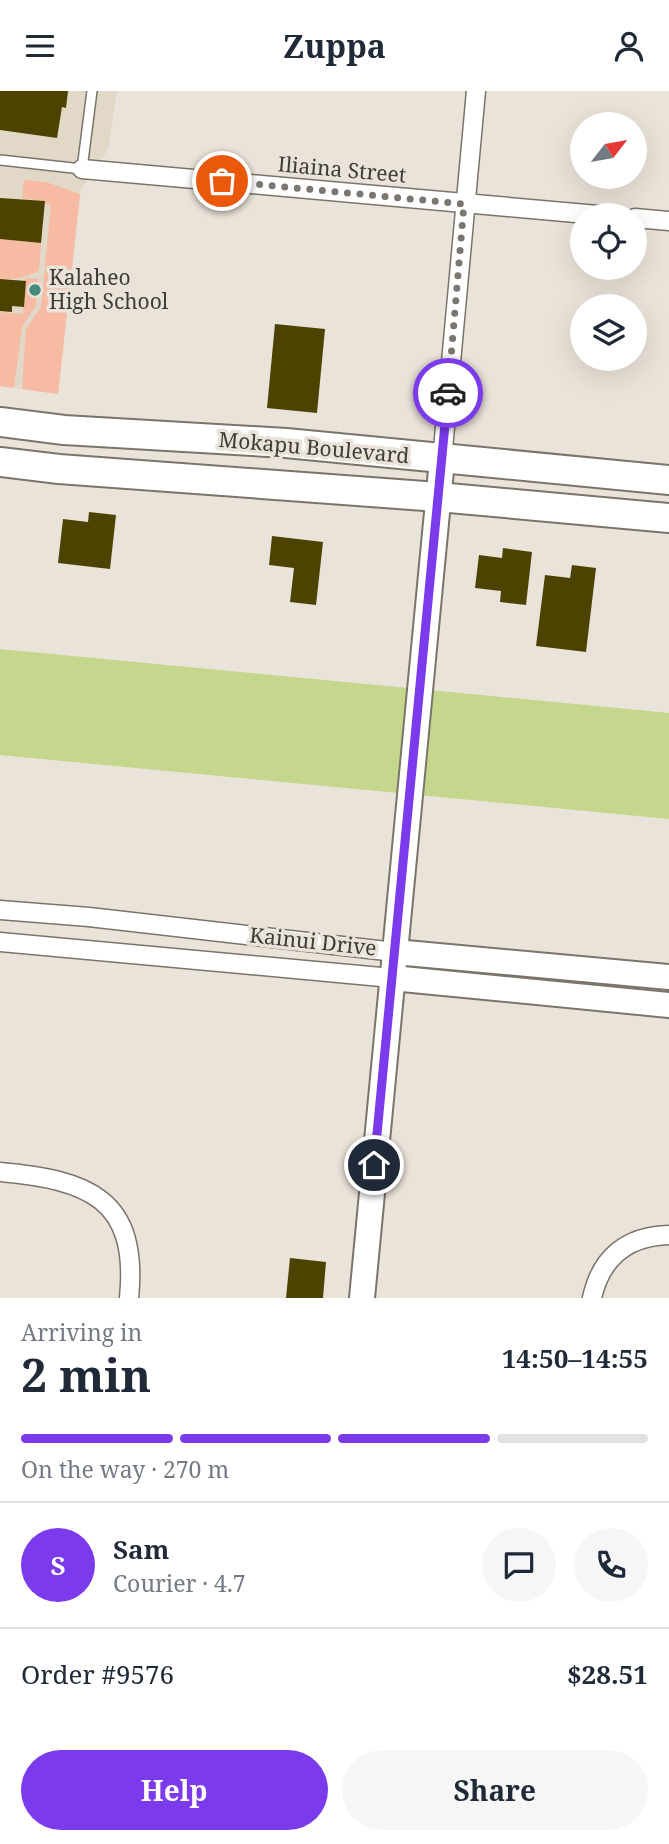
<!DOCTYPE html>
<meta charset="utf-8">
<style>
:root{--surface:#fff;--page:#f6f6f7;--text:#1f2937;--muted:#747a83;--line:#e0e1e3;--accent:#7c3aed}
body{margin:0;font-family:"Noto Serif",serif;background:var(--page);color:var(--text);height:100vh;display:flex;flex-direction:column;font-size:26px;white-space:nowrap}
*{box-sizing:border-box;margin:0}
p{font-size:23px;color:var(--muted)}
.icon{flex:none;width:38px;height:38px;fill:none;stroke:currentColor;stroke-width:2;stroke-linecap:round;stroke-linejoin:round}
.map{position:relative;height:1207px;overflow:hidden}
.sheet{display:flex;flex-direction:column;background:var(--surface);flex:1}
.sheet>*{flex:none}
.needle{width:46px;rotate:59deg}
.tools{position:absolute;left:570px;top:21px;display:grid;gap:14px}
.tools a{display:grid;place-items:center;width:77px;height:77px;border-radius:50%;background:var(--surface);box-shadow:0 7px 28px #0002;font-size:35px}
.pin{position:absolute;display:grid;place-items:center;width:60px;height:60px;color:#fff;margin:-30px;border:4px solid #fff;border-radius:50%;box-shadow:0 2px 7px #0007}
.courier{position:absolute;display:grid;place-items:center;width:70px;height:70px;margin:-35px;border:5px solid #7c3aed;border-radius:50%;background:#fff;color:#222;box-shadow:0 2px 9px #0007}
.headline em{font-style:normal;font-weight:700}
.headline div{display:flex;flex-direction:column-reverse}
.headline{display:flex;align-items:center;justify-content:space-between;height:119px;padding:0 21px}
h1{font-size:46px;font-weight:700;line-height:52px}
.bar{display:grid;grid-template-columns:repeat(4,1fr);gap:10px 7px;align-content:center;height:84px;padding:0 21px}
.bar i{height:9px;border-radius:5px;background:var(--line)}
.bar .current{background:var(--accent)}
.bar p{grid-column:span 4}
.line{display:flex;align-items:center;gap:18px;padding:0 21px;border-top:2px solid var(--line)}
.line div{flex:1}
.round{display:grid;place-items:center;flex:none;width:74px;height:74px;border-radius:37px;background:var(--page)}
.action{display:flex;gap:14px;margin-top:auto;padding:14px 21px}
.action a{flex:1;height:80px;border-radius:42px;background:var(--accent);color:#fff;font-size:28px;font-weight:700;line-height:80px;text-align:center}
.action a+a{background:var(--page);color:var(--text)}
header{display:flex;justify-content:space-between;align-items:center;height:91px;padding:0 21px;background:var(--surface);font-size:32px;font-weight:700}
.map>svg:first-child{display:block}
.built{fill:#e2d8c7}
.green{fill:#f7baa3}
.water{fill:#c5d78c}
.building{fill:#4d4300}
.lines{fill:none;stroke-linecap:round;stroke-linejoin:round}
.lane-casing{stroke:#7a746b;stroke-width:12}
.street-casing{stroke:#7a746b;stroke-width:21}
.secondary-casing{stroke:#7a746b;stroke-width:28}
.primary-casing{stroke:#7a746b;stroke-width:32}
.lane{stroke:#fff;stroke-width:9}
.street{stroke:#fff;stroke-width:18}
.secondary{stroke:#fff;stroke-width:24}
.primary{stroke:#fff;stroke-width:28}
.done{stroke:#7b7670;stroke-width:7;stroke-dasharray:0 12.6}
.route{stroke:#7c3aed;stroke-width:9}
.poi-dot{fill:#45897b;stroke:#eae3d9;stroke-width:2.5}
.labels{text-anchor:middle;stroke-width:7;stroke-linejoin:round;paint-order:stroke}
.street-label{font-size:21px;fill:#3f3c38;stroke:#eae3d9}
.poi-label{font-size:21px;fill:#3f3c38;stroke:#eae3d9;text-anchor:start}
</style>
<header><svg class="icon" aria-label="menu" viewBox="0 0 24 24"><path d="M4 6h16M4 12h16M4 18h16"/></svg>Zuppa<svg class="icon" aria-label="person" viewBox="0 0 24 24"><circle cx="12" cy="8" r="4"/><path d="M4 21q1-7 8-7t8 7"/></svg></header>
<div class="map">
<svg width="669" height="1207" viewBox="0 0 669 1207">
<rect width="100%" height="100%" fill="#eae3d9"/>
<path class="built" d="M0 0H117L108 58 81 99 58 303 0 295Z"/>
<g class="green">
<path d="M24 89 46 91 80 103 58 303 22 298 26 238 41 216 51 114 45 113 44 110 22 107Z"/>
<path d="M0 148 41 152 39 179C29 186 13 189 0 188Z"/>
<path d="M27 187 38 188 36 214 22 236 14 297 0 295V221L23 223 26 190H23Z"/>
</g>
<path class="water" d="M0 558 669 622V728L0 664Z"/>
<g class="building">
<path d="M0 0H68L66 17 62 16 57 47 0 39Z"/>
<path d="M0 107 45 110 41 152 0 148Z"/>
<path d="M0 188 26 190 24 216 12 215V221L0 220Z"/>
<path d="M275 233 325 238 317 322 267 317Z"/>
<path d="M89 421 116 424 110 478 58 472 63 428 88 431Z"/>
<path d="M272 445 323 451 316 514 290 511 294 477 269 474Z"/>
<path d="M503 457 532 461 526 514 500 511 501 500 475 497 479 464 502 467Z"/>
<path d="M572 474 596 477 586 561 536 555 545 484 570 487Z"/>
<path d="M290 1167 326 1171 323 1207H286Z"/>
</g>
<g class="lines">
<defs>
<path id="lane" d="M0 69 82 78 92 0"/>
<g id="street">
<path d="M82 78 598 124"/>
<path d="M635 127 669 130"/>
<path d="M442 369 476 0"/>
<path d="M0 819 89 826 395 861"/>
<path d="M0 851 392 887"/>
<path d="M0 1081C88 1089 139 1107 129 1207"/>
<path d="M592 1207C601 1166 627 1145 669 1144"/>
</g>
<g id="secondary">
<path d="M395 861 669 886"/>
<path d="M392 887 669 914"/>
<path d="M362 1207 442 369"/>
</g>
<g id="primary">
<path d="M0 331 64 339 286 352 669 389"/>
<path d="M0 371 59 378 438 406 669 427"/>
</g>
</defs>
<use href="#lane" class="lane-casing"/>
<use href="#street" class="street-casing"/>
<use href="#secondary" class="secondary-casing"/>
<use href="#primary" class="primary-casing"/>
<use href="#lane" class="lane"/>
<use href="#street" class="street"/>
<use href="#secondary" class="secondary"/>
<use href="#primary" class="primary"/>
</g>
<g class="lines">
<path class="done" d="M222 90 464 113 448 302"/>
<path class="route" d="M374 1074 448 302"/>
</g>
<circle class="poi-dot" cx="35" cy="199" r="7"/>
<g class="labels">
<g class="street-label">
<text transform="translate(342 79) rotate(5)" y="7">Iliaina Street</text>
<text transform="translate(314 357) rotate(5)" y="7">Mokapu Boulevard</text>
<text transform="translate(313 851) rotate(6)" y="7">Kainui Drive</text>
</g>
<g class="poi-label">
<text x="49" y="194">Kalaheo<tspan x="49" dy="24">High School</tspan></text>
</g>
</g>
</svg>
<div class="tools">
<a><svg class="needle" viewBox="-14 -14 28 28"><path d="M0-13l5 13h-10z" fill="#e53935"/><path d="M0 13l5-13h-10z" fill="#747a83"/></svg></a>
<a><svg class="icon" aria-label="locate" viewBox="0 0 24 24"><circle cx="12" cy="12" r="6"/><path d="M12 2v4M12 18v4M2 12h4M18 12h4"/></svg></a>
<a><svg class="icon" aria-label="layers" viewBox="0 0 24 24"><path d="M12 4l9 5-9 5-9-5zM3 14l9 5 9-5"/></svg></a>
</div>
<div class="pin" style="left:222px;top:90px;background:#ea580c"><svg class="icon" aria-label="bag" viewBox="0 0 24 24"><path d="M5 8h14l-1 12H6zM9 8a3 3 0 0 1 6 0"/></svg></div>
<div class="pin" style="left:374px;top:1074px;background:#1f2937"><svg class="icon" aria-label="home" viewBox="0 0 24 24"><path d="M3 11l9-7 9 7M6 9v11h12V9"/></svg></div>
<div class="courier" style="left:448px;top:302px"><svg class="icon" aria-label="car" viewBox="0 0 24 24"><path d="M5 17H2v-5l4-1 3-4h7l3 4 3 1v5h-3M9 17h6M6 11h13"/><circle cx="7" cy="17" r="2"/><circle cx="17" cy="17" r="2"/></svg></div>
</div>
<section class="sheet">
<div class="headline"><div><h1>2 min</h1><p>Arriving in</p></div><em>14:50–14:55</em></div>
<div class="bar"><i class="current"></i><i class="current"></i><i class="current"></i><i></i><p>On the way · 270 m</p></div>
<div class="line" style="height:126px"><b class="round" style="background:var(--accent);color:#fff">S</b><div><b>Sam</b><p>Courier · 4.7</p></div><a class="round"><svg class="icon" aria-label="chat" viewBox="0 0 24 24"><path d="M4 5h16v11H9l-5 4z"/></svg></a><a class="round"><svg class="icon" aria-label="phone" viewBox="0 0 24 24"><path d="M5 4h4l2 5-3 2q2 4 5 5l2-3 5 2v4C11 20 4 13 5 4z"/></svg></a></div>
<div class="line" style="height:91px"><div>Order #9576</div><b>$28.51</b></div>
<div class="action"><a>Help</a><a>Share</a></div>
</section>
